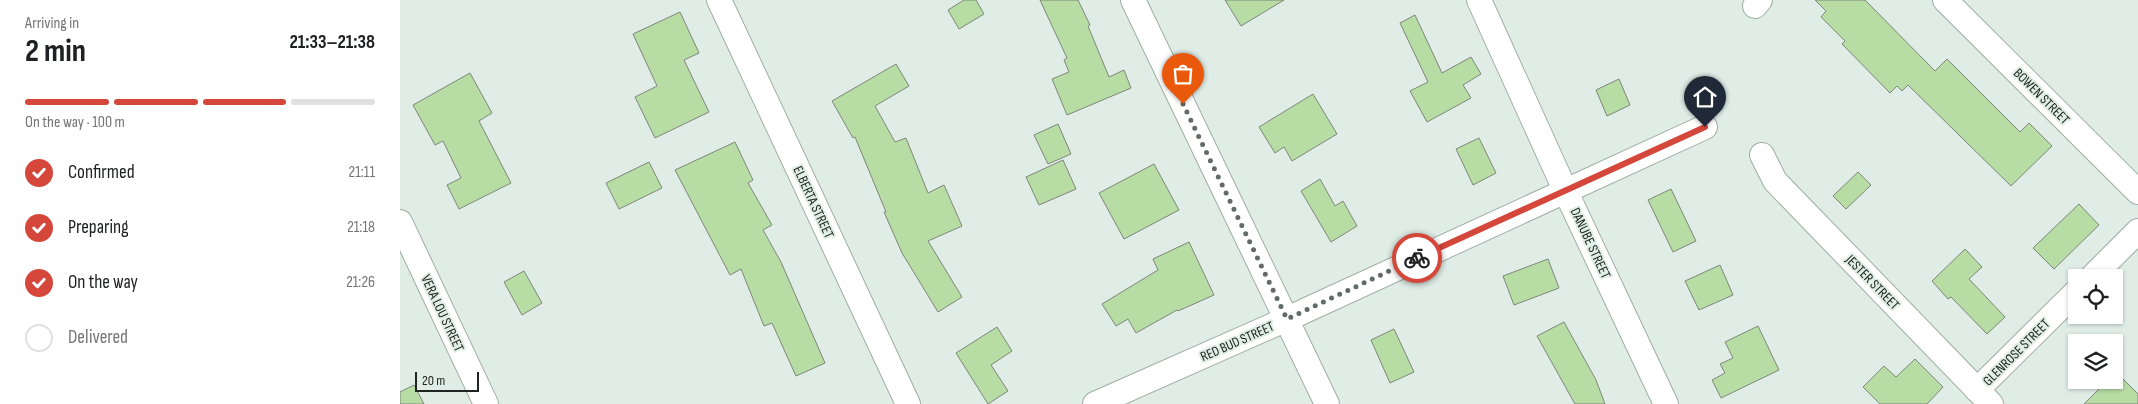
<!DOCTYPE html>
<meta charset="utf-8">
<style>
:root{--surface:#fff;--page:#f6f6f6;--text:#202124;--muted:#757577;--line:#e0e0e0;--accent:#d4473a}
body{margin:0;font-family:"Sofia Sans Condensed",sans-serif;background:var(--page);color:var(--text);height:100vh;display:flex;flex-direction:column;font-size:19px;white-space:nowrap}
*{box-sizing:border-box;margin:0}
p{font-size:16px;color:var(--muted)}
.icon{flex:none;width:28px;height:28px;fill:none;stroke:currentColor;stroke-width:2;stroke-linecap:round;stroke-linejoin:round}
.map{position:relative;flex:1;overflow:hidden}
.drawer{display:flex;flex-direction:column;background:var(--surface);width:400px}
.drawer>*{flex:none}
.tools{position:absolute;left:1668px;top:269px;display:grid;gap:10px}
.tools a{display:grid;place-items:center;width:55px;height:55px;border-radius:0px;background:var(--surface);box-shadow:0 1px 4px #0004;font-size:25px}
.scale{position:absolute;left:15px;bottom:12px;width:64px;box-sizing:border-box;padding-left:5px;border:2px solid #202523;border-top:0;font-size:14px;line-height:18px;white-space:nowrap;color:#202523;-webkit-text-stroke:4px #dfede6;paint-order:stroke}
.pin{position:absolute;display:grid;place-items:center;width:42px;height:42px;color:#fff;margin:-51px -21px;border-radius:50% 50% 50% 0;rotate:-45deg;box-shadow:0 0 5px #0007}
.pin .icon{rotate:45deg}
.courier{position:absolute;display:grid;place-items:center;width:50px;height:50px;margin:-25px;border:4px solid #d4473a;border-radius:50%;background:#fff;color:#222;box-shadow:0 1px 6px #0007}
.headline em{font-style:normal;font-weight:700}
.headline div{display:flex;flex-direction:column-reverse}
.headline{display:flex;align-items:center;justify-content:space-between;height:85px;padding:0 25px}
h1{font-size:32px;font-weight:700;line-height:38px}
.bar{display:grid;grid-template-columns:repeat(4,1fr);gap:8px 5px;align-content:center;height:60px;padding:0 25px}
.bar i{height:6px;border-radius:4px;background:var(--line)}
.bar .selected{background:var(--accent)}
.bar p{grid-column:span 4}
ol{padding:0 25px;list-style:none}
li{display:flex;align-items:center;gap:15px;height:55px}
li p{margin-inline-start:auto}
li .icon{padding:5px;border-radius:50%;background:var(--accent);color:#fff;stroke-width:4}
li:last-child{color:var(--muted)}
li i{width:28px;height:28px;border:2px solid var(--line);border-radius:50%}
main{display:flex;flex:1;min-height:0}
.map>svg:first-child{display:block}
.building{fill:#b7dca4;stroke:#7f867b}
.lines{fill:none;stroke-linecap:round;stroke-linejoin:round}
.minor-casing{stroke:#9fada5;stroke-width:26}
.minor{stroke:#fff;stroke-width:24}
.done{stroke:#636b67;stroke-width:5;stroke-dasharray:0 9}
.route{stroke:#d4473a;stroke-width:6}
.labels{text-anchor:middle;stroke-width:4;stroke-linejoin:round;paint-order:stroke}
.street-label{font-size:14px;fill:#202523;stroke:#dfede6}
</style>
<main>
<section class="drawer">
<div class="headline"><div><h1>2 min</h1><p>Arriving in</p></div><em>21:33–21:38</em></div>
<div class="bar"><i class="selected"></i><i class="selected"></i><i class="selected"></i><i></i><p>On the way · 100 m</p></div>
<ol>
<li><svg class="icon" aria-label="check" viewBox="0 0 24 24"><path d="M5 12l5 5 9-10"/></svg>Confirmed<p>21:11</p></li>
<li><svg class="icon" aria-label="check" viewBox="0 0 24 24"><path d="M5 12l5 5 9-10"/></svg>Preparing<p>21:18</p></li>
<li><svg class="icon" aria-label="check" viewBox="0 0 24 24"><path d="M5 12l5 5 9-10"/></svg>On the way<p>21:26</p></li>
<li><i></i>Delivered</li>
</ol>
</section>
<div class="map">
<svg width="1738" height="404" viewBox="0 0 1738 404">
<rect width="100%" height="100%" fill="#dfede6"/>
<g class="building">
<path d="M564 0H576L584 14 559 29 548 10Z"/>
<path d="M640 0H678L690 25 688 26 709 77 724 70 731 88 667 115 652 79 669 72 664 60 667 58Z"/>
<path d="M825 0H884L841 26Z"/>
<path d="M1415 0H1465L1535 71 1547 59 1620 132 1629 123 1652 146 1611 186 1508 85 1502 91 1497 86 1490 93 1442 44 1445 41 1421 17 1426 11Z"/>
<path d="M280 12 299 53 284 60 309 112 255 138 235 97 257 86 233 34Z"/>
<path d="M1015 15 1042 73 1071 57 1081 74 1063 85 1071 98 1027 122 1010 91 1028 82 1000 23Z"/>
<path d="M496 64 509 86 475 106 495 142 506 138 528 193 544 185 562 226 528 241 562 297 538 312 502 253 484 212H486L455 137 453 138 432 101Z"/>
<path d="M70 73 92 113 79 121 111 183 59 209 47 185 61 178 43 141 35 145 13 105Z"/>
<path d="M1219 79 1230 105 1207 116 1196 90Z"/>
<path d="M913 94 937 134 892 161 884 147 875 153 859 127Z"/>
<path d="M658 124 671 154 648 164 634 135Z"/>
<path d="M1079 138 1096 173 1073 185 1056 149Z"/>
<path d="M335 142 353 180 348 183 372 225 363 230 381 262 425 363 396 376 372 323 364 326 341 269 330 275 275 170Z"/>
<path d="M663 160 676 189 639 205 626 177Z"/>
<path d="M249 162 262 188 219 209 206 183Z"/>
<path d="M754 164 779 210 724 239 699 193Z"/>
<path d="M1458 172 1471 185 1446 209 1433 196Z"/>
<path d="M920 179 935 206 943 201 957 226 931 242 901 191Z"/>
<path d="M1271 189 1296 241 1273 252 1248 200Z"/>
<path d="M1679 204 1699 225 1654 269 1633 248Z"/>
<path d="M789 242 814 295 778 311 777 310 736 333 728 319 716 326 702 304 758 270 753 259Z"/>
<path d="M1565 249 1582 267 1569 279 1605 317 1587 334 1551 297 1548 299 1532 281Z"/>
<path d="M1148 259 1159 288 1114 305 1103 276Z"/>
<path d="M1320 265 1333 295 1299 310 1285 281Z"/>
<path d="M124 271 142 303 122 315 104 282Z"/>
<path d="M1164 322 1196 380 1205 404H1175L1137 336Z"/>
<path d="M1358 326 1379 370 1321 398 1312 380 1325 373 1320 364 1333 358 1325 342Z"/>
<path d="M597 327 612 351 591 365 608 391 588 404 556 353Z"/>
<path d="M994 329 1014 372 990 383 971 340Z"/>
<path d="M1515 359 1543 387 1527 404H1480L1463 387 1484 366 1496 377Z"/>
<path d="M1716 372 1738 394V404H1684L1708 380H1714Z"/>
<path d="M14 385 24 404H0V392Z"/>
</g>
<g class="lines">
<defs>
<g id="minor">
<path d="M319 0 508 404"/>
<path d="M733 0 927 404"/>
<path d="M1079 0 1165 190 1266 404"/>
<path d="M1545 0 1738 192"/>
<path d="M1355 6 1360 0"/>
<path d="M1362 155 1375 181 1591 404"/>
<path d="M0 222 86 404"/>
<path d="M1691 278 1738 231"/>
<path d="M1577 390 1676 292"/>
<path d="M695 404 887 319 1305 127"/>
</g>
</defs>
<use href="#minor" class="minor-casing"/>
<use href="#minor" class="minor"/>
</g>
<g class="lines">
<path class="done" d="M783 104 887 319 1017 258"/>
<path class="route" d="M1017 258 1305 127"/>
</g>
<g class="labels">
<g class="street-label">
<text transform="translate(1642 96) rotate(45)" y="5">BOWEN STREET</text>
<text transform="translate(414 202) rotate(65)" y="5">ELBERTA STREET</text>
<text transform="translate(1191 243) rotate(65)" y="5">DANUBE STREET</text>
<text transform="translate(1473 282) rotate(46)" y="5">JESTER STREET</text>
<text transform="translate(43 313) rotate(65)" y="5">VERA LOU STREET</text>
<text transform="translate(837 341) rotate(-24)" y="5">RED BUD STREET</text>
<text transform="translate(1616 352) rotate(-45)" y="5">GLENROSE STREET</text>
</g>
</g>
</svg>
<div class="tools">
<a><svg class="icon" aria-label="locate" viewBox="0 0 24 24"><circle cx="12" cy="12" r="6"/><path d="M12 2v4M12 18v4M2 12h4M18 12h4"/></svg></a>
<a><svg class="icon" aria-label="layers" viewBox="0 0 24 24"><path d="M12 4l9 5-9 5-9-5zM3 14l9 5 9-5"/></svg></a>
</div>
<div class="scale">20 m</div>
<div class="pin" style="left:783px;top:104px;background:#ea580c"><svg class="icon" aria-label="bag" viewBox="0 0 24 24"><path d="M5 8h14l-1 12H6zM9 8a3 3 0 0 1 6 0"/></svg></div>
<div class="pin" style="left:1305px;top:127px;background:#1f2937"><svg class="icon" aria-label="home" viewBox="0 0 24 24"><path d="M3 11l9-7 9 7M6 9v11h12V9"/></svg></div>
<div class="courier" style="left:1017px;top:258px"><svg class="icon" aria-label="bike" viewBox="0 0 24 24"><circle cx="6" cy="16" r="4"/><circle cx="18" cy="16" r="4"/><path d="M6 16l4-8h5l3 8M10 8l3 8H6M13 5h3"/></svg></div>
</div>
</main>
